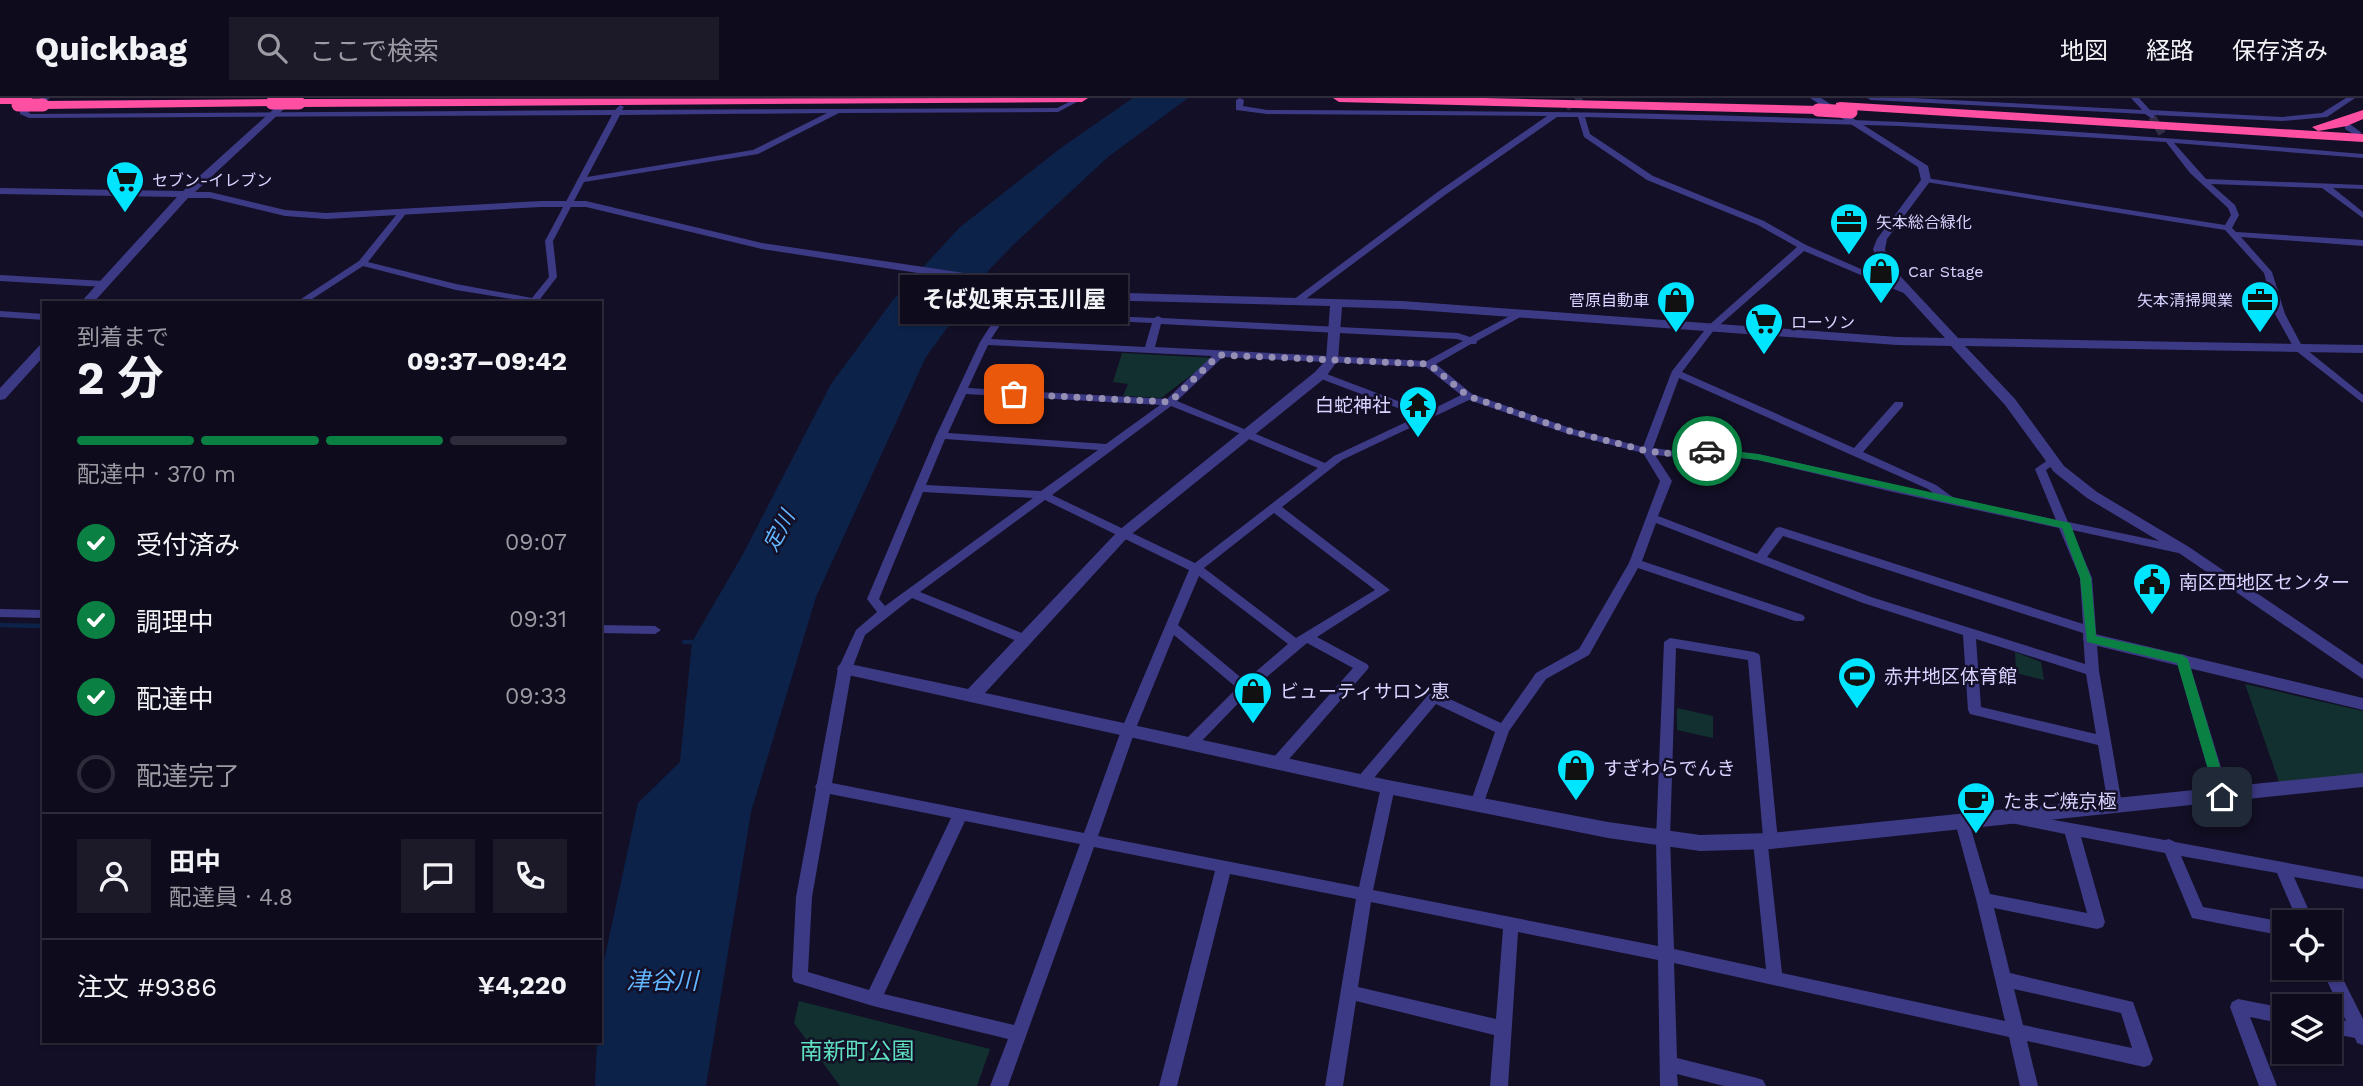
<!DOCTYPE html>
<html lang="ja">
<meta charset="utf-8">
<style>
:root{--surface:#0e0b1c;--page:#1c1929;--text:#f1f3f6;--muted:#9b9ba3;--line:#2e2b3b;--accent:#0b8043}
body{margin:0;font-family:"Work Sans","Noto Sans JP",sans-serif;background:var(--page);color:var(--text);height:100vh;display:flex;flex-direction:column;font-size:26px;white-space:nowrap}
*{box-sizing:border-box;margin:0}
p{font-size:23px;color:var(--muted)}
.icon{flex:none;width:38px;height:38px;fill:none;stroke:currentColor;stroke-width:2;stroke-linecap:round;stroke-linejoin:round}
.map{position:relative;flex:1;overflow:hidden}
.side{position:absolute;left:42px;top:203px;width:560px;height:742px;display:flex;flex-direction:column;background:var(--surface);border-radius:0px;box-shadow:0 2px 5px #0004,0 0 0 2px var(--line)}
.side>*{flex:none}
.buttons{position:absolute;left:2272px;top:812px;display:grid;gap:14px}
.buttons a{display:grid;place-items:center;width:70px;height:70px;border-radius:0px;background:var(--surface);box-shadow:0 2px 5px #0004,0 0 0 2px var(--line);font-size:35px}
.pin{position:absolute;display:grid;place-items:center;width:60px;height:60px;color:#fff;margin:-30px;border-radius:14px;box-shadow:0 4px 10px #0006}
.courier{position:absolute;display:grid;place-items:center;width:70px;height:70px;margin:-35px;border:5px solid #0b8043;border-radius:50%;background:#fff;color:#222;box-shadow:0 2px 9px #0007}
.bubble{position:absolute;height:49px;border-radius:0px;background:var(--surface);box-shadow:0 2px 5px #0004,0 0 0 2px var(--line);font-size:23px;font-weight:700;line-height:49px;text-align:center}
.head em{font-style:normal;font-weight:700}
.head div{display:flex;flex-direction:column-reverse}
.head{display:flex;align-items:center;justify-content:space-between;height:119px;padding:0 35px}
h1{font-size:46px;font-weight:700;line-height:52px}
.bar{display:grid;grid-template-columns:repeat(4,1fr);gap:10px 7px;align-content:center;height:84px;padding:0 35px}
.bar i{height:9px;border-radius:5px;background:var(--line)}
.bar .on{background:var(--accent)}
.bar p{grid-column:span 4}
.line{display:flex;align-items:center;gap:18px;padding:0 35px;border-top:2px solid var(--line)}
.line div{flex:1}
.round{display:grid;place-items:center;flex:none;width:74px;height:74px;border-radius:0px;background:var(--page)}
ol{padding:0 35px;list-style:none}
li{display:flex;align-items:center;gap:21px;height:77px}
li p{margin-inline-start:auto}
li .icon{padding:7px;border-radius:50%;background:var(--accent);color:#fff;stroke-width:4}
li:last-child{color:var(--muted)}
li i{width:38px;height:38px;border:4px solid var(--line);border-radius:50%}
header{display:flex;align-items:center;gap:42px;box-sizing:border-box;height:98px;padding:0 35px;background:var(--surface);border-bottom:2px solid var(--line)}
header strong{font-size:33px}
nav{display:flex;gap:38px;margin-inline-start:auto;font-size:24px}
.search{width:490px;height:63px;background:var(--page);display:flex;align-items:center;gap:18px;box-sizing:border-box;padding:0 24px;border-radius:0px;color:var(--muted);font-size:26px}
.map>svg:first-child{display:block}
.green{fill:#12302f}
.water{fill:#0c2248}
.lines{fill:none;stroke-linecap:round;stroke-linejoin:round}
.stream{stroke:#0c2248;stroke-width:4.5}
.minor-tunnel{stroke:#312d47;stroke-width:8;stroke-dasharray:8 3.5;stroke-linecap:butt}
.minor{fill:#3d3a85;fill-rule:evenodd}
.tertiary{fill:#3d3a85;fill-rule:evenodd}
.motorway{fill:#ff4fa3;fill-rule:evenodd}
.motorway-bridge{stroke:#ff4fa3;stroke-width:13}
.route{fill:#0b8043}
.done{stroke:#948fb3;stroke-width:7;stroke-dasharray:0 12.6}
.labels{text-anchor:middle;stroke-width:5;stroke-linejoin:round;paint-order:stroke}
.far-poi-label{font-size:16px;fill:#d9d4ff;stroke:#130f26;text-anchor:start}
.poi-label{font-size:19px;fill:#d9d4ff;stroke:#130f26;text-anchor:start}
.water-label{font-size:21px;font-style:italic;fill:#62b6ff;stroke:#130f26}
.near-park-label{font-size:23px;fill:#5fe0c0;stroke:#130f26}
.near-water-label{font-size:24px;font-style:italic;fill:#62b6ff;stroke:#130f26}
</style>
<header>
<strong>Quickbag</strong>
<div class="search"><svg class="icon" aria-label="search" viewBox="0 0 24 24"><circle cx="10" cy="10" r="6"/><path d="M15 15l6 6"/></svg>ここで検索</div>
<nav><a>地図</a><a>経路</a><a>保存済み</a></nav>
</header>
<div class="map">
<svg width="2363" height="988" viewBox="0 0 2363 988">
<rect width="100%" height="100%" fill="#130f26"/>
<g class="green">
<path d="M1122 255 1214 260 1161 300 1123 298 1128 286 1113 284Z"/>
<path d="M2015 554 2041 564 2044 582 2016 575Z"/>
<path d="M2245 586 2363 613V679L2280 687Z"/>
<path d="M1677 610 1713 618V640L1677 632Z"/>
<path d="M799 903 990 951 977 988H840L794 925Z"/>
</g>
<path class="water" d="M1133 0H1188L1108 59 1012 148 989 172 926 259 816 499 751 714 706 988H595L597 943H600L602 872 638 705 680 664 692 544 743 456 831 286 893 202 959 130 1062 49Z"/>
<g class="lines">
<g class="stream">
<path d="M0 527 44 528"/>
<path d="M684 544H692"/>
</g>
<g class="minor-tunnel">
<path d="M1566 9 1582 0"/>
<path d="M2152 19 2163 37"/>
</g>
<g class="minor">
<path d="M41 0H50L28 14 31 16 615 12 620 7 624 9 622 12 1057 10 1071 3 1077 4 1058 14 839 15 758 56 584 84 553 143 557 179 537 205 456 192 363 168 306 205H295L359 163 401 111H404L408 113 368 164 456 186 532 200 549 179 545 143 612 17 29 20 20 16V12ZM827 15 753 52 587 79 620 17Z"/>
<path d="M1240 0 1244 2 1243 8 1267 12C1479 13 1689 14 1901 24 2056 31 2209 43 2363 56V60L2174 45 2206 81 2363 87V91L2333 90 2363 114V120L2322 90 2211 86 2235 107 2239 117 2232 130 2236 134 2363 142V148L2241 139 2272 174 2285 216 2302 248 2363 297V305L2295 252 2275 216 2264 175 2225 132 1926 84 1922 82 1926 80 2225 127 2231 117 2228 110 2190 75 2166 44 1899 28 1585 19 1590 36 1653 78 1764 123 1806 147 1909 192 1904 195 1901 194 1804 153 1714 232 1682 274 1854 350 1895 304H1903V308L1863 354 1936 387 1954 400 2056 422 2035 371 2048 362H2056L2057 364 2046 372 2068 424 2187 449 2189 452 2183 456 2072 432 2092 480 2099 573 2122 707 2120 711 2115 713 2110 711 2108 707 2098 647 1970 616 1968 612 1963 537 1863 505 1656 425 1642 463 1803 517 1805 520 1803 523H1795L1638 470 1589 557 1546 581 1509 633 1482 710 1477 712 1472 710 1470 706 1495 634 1436 606 1368 687 1363 689 1358 687 1356 683 1358 679 1429 596H1439L1501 625 1536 575 1579 551 1629 465 1660 383 1643 355 1565 335 1469 302 1342 362 1282 409 1390 492 1317 539 1367 566 1369 569 1367 572 1283 668 1278 669 1273 668 1271 664 1273 660 1353 570 1307 545 1250 593 1196 649 1191 650 1186 649 1184 645 1186 641 1237 590 1174 537 1136 630 1098 738 1359 789 1381 689 1383 685 1388 683 1393 685 1395 689 1373 792 1658 848 1656 741 1664 544 1670 540 1754 554 1759 556 1760 559 1778 743 1776 747 1768 748 1782 875 2005 923 1976 801 1955 724 1957 720 1962 718 1967 720 1969 724 1990 796 2087 815 2065 736 2011 725 2009 721 2011 717 2016 715 2165 742 2169 741 2175 744 2363 779V791L2294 779 2314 824H2298L2277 775 2181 758 2203 809 2284 824V838L2192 820 2165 755 2081 739 2105 824 2103 829 2097 831 1994 810 2010 875 2133 904 2153 961 2150 967 2144 969 2027 943 2038 988H2020L2009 939 1674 865 1677 960 1757 980 1763 982 1766 988H1724L1677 976 1678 988H1660L1658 862 1518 834 1508 988H1490L1494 937 1356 903 1343 988H1325L1356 801 1230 776 1177 988H1159L1215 773 1094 749 1008 988H990L1008 941 873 908 794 884 792 879 796 799 816 691 815 689 817 685 838 571 856 532 877 514 867 501 936 338 980 244 1000 213 1154 220 1158 218 1162 220 1458 235 1470 239 1521 212 1526 215 1524 217 1477 243 1476 246H1471L1436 266 1472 296 1573 331 1643 349 1672 273 1708 228 1797 149 1758 127 1647 82 1584 39 1578 19H1557L1445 97 1299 206H1293V202L1439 93 1547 18 1267 16 1236 12V2ZM1006 218 1152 225 1145 249 991 241ZM1161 226 1457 241 1463 243 1427 263 1155 249ZM988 247 1212 258 1167 301 968 290ZM1223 259 1426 269 1461 297 1427 314 1324 275H1316V279L1419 318 1334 358 1325 365 1177 303ZM1679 280 1928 391 1936 397 1758 356 1703 350 1675 353 1653 350ZM966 296 1160 307 1106 346 948 335ZM1171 308 1241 336 1242 338 1318 370 1195 465 1052 397ZM945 341 1098 352 1041 393 926 387ZM1703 356 1758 362 1893 394 2059 430 2080 480 2083 526 1780 429 1776 430 1757 456 1658 418 1672 383 1655 357 1675 359ZM923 394 1033 400 885 508 879 501ZM1045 402 1189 472 1122 630 1084 735 832 685 852 571 865 537 912 500 1019 544H1029L1030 541 1029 538 920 494ZM1274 415 1375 492 1296 540 1204 470ZM1783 438 2083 535 2085 566 1871 499 1767 459ZM1199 478 1288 546 1245 583 1178 527ZM1976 541 2086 576 2096 636 1981 609ZM1676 550 1748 562 1763 739 1755 740 1753 744 1766 871 1674 851 1670 741ZM830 696 951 720 869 892 808 874 812 799ZM965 723 1080 746 1014 927 884 896ZM1371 804 1503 831 1496 921 1358 889ZM2014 891 2121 915 2132 950 2023 927Z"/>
<path d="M1867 0H1912L2142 12 2131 0H2139L2150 12 2282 19 2322 15 2346 0H2355L2327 19 2282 23 2154 17V20H2151L2145 16 1871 2Z"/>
<path d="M2345 27H2351L2362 35 2355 37 2345 31Z"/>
<path d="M0 177 104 183 108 186 104 189 0 183Z"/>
<path d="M0 213 44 216V222L0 219Z"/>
<path d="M0 511 44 512V520L0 519Z"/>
<path d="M600 527 655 528 661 532 655 536 600 535Z"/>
<path d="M2182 556 2187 558 2188 561 2230 699 2228 703 2223 705 2218 703 2216 699 2176 561 2177 558Z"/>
<path d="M2329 863 2335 865 2363 921V947L2357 945 2355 940 2329 935V919L2346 923 2321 870H2329Z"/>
<path d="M2238 901 2284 910V926L2250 919 2277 988H2259L2230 909 2232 904Z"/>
</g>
<g class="tertiary">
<path d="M286 0H296L195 94H210L285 112 326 115 541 103H586L762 145 1093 194 1402 203 1897 239 1945 240 1878 167 1873 151 1877 141 1921 82 1918 69 1810 0H1821L1928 68 1931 82 1887 141 1885 151 1889 166 1958 240 2363 247V255L1965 248 2015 301 2064 368 2097 394 2189 449 2363 567V581L2179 455 2087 400 2054 374 2005 307 1951 248 1897 247 1402 211 1342 209 1338 262 1325 280 1128 439 985 595 1388 682 1608 724 1700 737 1771 735 2363 675V689L1771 751 1700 753 1608 740 1388 696 839 575 837 571 839 567 845 565 968 591 1118 433 1315 274 1326 262 1330 208 1093 202 762 151 586 109H541L326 121 285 118 210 100H188L93 205H80L177 99 0 96V90L183 93Z"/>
<path d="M44 246V258L5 301 0 302V290L40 247Z"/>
<path d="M2091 535 2363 600V612L2085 545 2083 541 2085 537Z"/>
</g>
<g class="motorway">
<path d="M0 0H32L33 2 27 6H0Z"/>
<path d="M1088 0 1082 4 299 9 293 5 299 1Z"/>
<path d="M1333 0H1484L1818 8 1824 12 1818 16 1339 4Z"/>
<path d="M272 1 276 2V8L43 11 37 7 43 3Z"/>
<path d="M1840 4 2363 36V44L1836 11V5Z"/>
<path d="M2363 12V21L2347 28 2318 33 2312 29Z"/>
</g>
<g class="motorway-bridge">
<path d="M272 5H299"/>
<path d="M18 7H43"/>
<path d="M1818 12 1851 14"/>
</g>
</g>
<path class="route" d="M1707 350 1758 356 2070 425 2091 480 2096 538 2182 557 2188 561 2229 699 2227 703H2218L2216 699 2177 565 2087 544 2080 480 2062 430 1758 362 1703 355Z"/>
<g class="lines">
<path class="done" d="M1014 296 1170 304 1219 257 1429 266 1468 298 1570 333 1647 353 1675 356 1707 353"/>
</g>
<defs>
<symbol id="supermarket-pin" viewBox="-11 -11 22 30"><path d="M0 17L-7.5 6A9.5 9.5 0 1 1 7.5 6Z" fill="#00e5ff" stroke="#130f26"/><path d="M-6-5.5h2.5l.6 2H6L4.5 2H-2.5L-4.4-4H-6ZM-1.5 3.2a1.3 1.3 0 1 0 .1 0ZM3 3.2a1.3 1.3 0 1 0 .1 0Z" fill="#111"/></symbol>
<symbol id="office-pin" viewBox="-11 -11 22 30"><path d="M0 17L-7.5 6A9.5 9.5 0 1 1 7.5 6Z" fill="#00e5ff" stroke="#130f26"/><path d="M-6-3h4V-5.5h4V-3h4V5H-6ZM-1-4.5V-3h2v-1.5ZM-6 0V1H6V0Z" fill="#111"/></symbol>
<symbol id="shop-pin" viewBox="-11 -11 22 30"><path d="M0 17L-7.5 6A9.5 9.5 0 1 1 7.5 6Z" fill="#00e5ff" stroke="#130f26"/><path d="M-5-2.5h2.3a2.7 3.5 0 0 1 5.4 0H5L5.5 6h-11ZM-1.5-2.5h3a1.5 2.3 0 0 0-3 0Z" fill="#111"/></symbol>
<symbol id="temple-pin" viewBox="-11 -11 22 30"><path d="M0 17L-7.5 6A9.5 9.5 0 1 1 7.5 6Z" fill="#00e5ff" stroke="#130f26"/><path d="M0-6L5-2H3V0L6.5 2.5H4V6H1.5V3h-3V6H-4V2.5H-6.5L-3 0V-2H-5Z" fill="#111"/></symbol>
<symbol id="civic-pin" viewBox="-11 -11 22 30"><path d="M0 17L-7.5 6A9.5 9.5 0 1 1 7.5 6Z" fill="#00e5ff" stroke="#130f26"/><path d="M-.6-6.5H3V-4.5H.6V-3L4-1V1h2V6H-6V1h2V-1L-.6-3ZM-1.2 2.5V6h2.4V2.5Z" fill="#111"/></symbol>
<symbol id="stadium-pin" viewBox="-11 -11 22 30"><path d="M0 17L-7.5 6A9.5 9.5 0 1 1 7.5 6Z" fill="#00e5ff" stroke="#130f26"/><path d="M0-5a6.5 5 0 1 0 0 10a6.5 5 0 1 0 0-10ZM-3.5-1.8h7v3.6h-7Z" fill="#111"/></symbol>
<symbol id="cafe-pin" viewBox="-11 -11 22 30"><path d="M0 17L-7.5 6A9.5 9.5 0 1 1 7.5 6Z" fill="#00e5ff" stroke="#130f26"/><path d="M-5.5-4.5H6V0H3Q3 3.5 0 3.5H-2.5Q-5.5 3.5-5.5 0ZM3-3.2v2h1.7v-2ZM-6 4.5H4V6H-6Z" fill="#111"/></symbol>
</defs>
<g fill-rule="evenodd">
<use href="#supermarket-pin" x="103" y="60" width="44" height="60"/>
<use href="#office-pin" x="1827" y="102" width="44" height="60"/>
<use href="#shop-pin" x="1859" y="151" width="44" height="60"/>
<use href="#shop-pin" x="1654" y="180" width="44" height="60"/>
<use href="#office-pin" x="2238" y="180" width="44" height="60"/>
<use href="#supermarket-pin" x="1742" y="202" width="44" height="60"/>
<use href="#temple-pin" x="1396" y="285" width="44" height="60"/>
<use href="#civic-pin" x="2130" y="462" width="44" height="60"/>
<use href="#stadium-pin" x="1835" y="556" width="44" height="60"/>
<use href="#shop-pin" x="1231" y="571" width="44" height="60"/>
<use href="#shop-pin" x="1554" y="648" width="44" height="60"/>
<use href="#cafe-pin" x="1954" y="681" width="44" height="60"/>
</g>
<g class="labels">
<g class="far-poi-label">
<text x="152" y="88">セブン-イレブン</text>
<text x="1876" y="130">矢本総合緑化</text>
<text x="1908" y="179">Car Stage</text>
<text x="1649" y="208" text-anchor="end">菅原自動車</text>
<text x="2233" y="208" text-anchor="end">矢本清掃興業</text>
<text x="1791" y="230">ローソン</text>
</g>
<g class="poi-label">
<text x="1391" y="314" text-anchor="end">白蛇神社</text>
<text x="2179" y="491">南区西地区センター</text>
<text x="1884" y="585">赤井地区体育館</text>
<text x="1280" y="600">ビューティサロン恵</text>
<text x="1603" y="677">すぎわらでんき</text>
<text x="2003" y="710">たまご焼京極</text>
</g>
<g class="water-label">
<text transform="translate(779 433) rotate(-62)" y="7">定川</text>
</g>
<g class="near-park-label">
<text x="857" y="961">南新町公園</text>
</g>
<g class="near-water-label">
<text x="662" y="891">津谷川</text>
</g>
</g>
</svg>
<div class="buttons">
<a><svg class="icon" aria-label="locate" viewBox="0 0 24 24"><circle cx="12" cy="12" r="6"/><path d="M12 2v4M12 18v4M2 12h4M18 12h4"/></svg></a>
<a><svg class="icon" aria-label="layers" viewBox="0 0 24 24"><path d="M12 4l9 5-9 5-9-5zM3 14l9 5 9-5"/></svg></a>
</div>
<div class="pin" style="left:1014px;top:296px;background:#ea580c"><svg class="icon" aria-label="bag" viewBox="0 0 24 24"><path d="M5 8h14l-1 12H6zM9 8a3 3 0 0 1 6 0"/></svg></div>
<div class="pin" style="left:2222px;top:699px;background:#1f2937"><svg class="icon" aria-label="home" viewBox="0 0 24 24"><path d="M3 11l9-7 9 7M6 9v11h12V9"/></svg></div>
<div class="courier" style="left:1707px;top:353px"><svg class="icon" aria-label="car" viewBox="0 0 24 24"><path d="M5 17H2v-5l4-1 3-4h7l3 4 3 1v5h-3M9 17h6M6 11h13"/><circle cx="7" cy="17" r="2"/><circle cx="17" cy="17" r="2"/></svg></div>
<div class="bubble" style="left:900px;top:177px;width:228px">そば処東京玉川屋</div>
<section class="side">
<div class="head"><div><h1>2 分</h1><p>到着まで</p></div><em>09:37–09:42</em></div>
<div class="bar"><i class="on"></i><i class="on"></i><i class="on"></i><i></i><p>配達中 · 370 m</p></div>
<ol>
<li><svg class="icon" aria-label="check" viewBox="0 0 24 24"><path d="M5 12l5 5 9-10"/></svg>受付済み<p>09:07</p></li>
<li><svg class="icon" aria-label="check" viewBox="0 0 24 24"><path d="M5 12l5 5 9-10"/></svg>調理中<p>09:31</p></li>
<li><svg class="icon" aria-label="check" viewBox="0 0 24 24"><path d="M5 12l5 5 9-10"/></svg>配達中<p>09:33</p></li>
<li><i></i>配達完了</li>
</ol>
<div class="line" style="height:126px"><a class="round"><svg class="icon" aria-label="person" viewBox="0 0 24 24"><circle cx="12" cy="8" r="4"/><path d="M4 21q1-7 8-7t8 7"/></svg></a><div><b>田中</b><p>配達員 · 4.8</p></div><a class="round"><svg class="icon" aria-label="chat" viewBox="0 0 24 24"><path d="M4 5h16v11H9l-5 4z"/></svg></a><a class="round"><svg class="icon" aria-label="phone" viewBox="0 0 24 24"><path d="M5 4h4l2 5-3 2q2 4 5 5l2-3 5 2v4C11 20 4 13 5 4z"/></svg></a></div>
<div class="line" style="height:91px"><div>注文 #9386</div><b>¥4,220</b></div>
</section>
</div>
